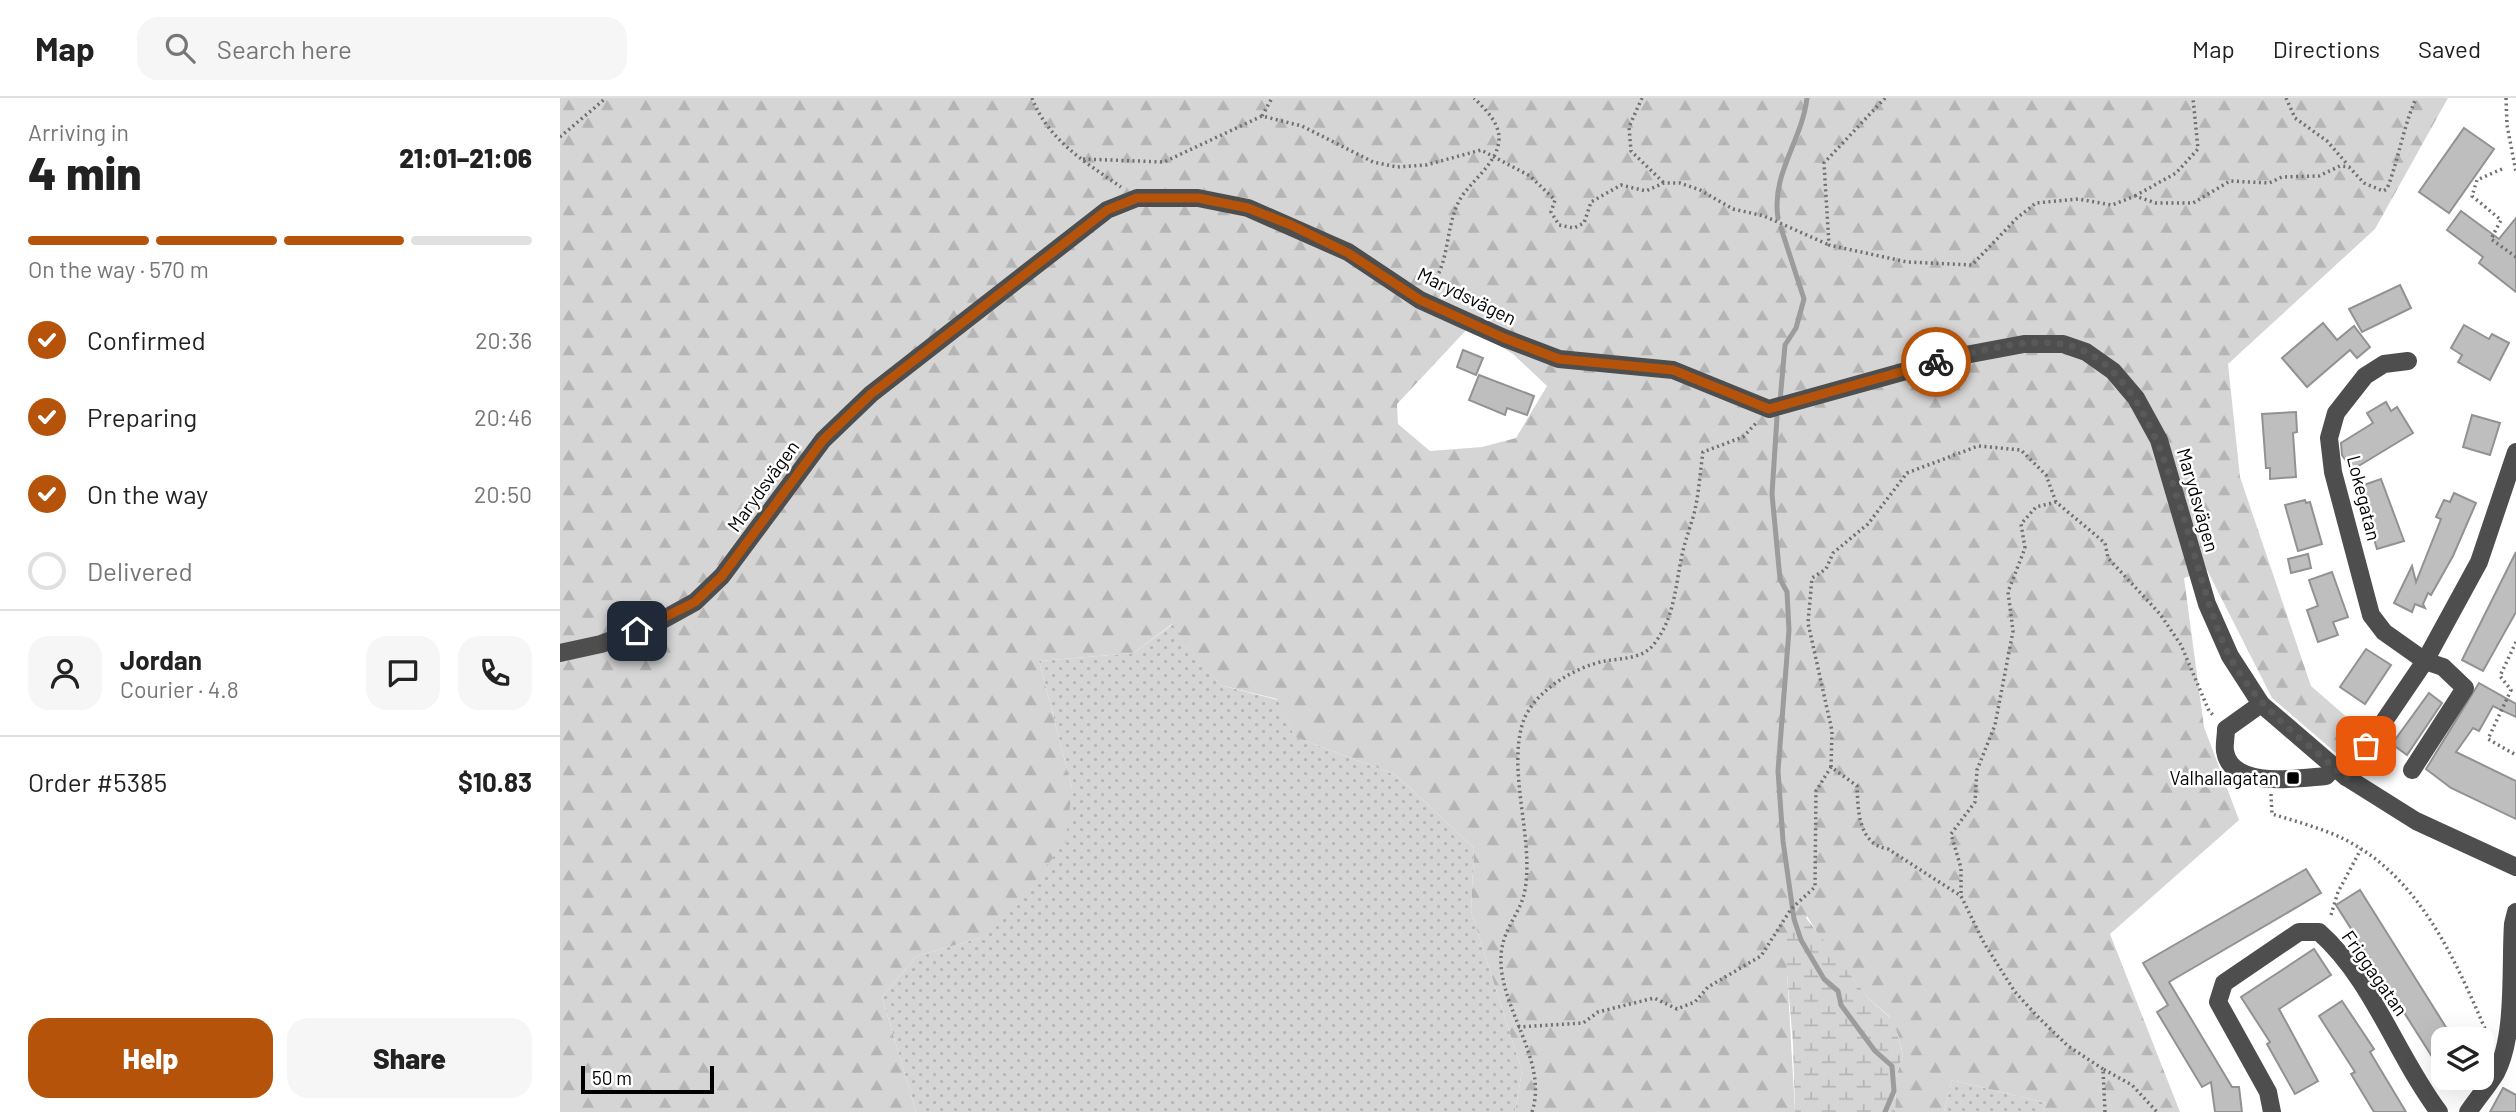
<!DOCTYPE html>
<meta charset="utf-8">
<style>
:root{--surface:#fff;--page:#f6f6f6;--text:#222;--muted:#767676;--line:#e0e0e0;--accent:#b45309}
body{margin:0;font-family:Barlow,sans-serif;background:var(--page);color:var(--text);height:100vh;display:flex;flex-direction:column;font-size:26px;white-space:nowrap}
*{box-sizing:border-box;margin:0}
p{font-size:23px;color:var(--muted)}
.icon{flex:none;width:38px;height:38px;fill:none;stroke:currentColor;stroke-width:2;stroke-linecap:round;stroke-linejoin:round}
.map{position:relative;flex:1;overflow:hidden}
.panel{display:flex;flex-direction:column;background:var(--surface);width:560px}
.panel>*{flex:none}
.fabs{position:absolute;left:1871px;top:929px;display:grid;gap:14px}
.fabs a{display:grid;place-items:center;width:63px;height:63px;border-radius:14px;background:var(--surface);box-shadow:0 7px 28px #0002;font-size:35px}
.scale{position:absolute;left:21px;bottom:18px;width:133px;box-sizing:border-box;padding-left:7px;border:4px solid #000;border-top:0;font-size:19px;line-height:24px;white-space:nowrap;color:#000;-webkit-text-stroke:5px #fff;paint-order:stroke}
.pin{position:absolute;display:grid;place-items:center;width:60px;height:60px;color:#fff;margin:-30px;border-radius:14px;box-shadow:0 4px 10px #0006}
.courier{position:absolute;display:grid;place-items:center;width:70px;height:70px;margin:-35px;border:5px solid #b45309;border-radius:50%;background:#fff;color:#222;box-shadow:0 2px 9px #0007}
.overview em{font-style:normal;font-weight:800}
.overview div{display:flex;flex-direction:column-reverse}
.overview{display:flex;align-items:center;justify-content:space-between;height:119px;padding:0 28px}
h1{font-size:46px;font-weight:800;line-height:52px}
.bar{display:grid;grid-template-columns:repeat(4,1fr);gap:10px 7px;align-content:center;height:84px;padding:0 28px}
.bar i{height:9px;border-radius:5px;background:var(--line)}
.bar .current{background:var(--accent)}
.bar p{grid-column:span 4}
.line{display:flex;align-items:center;gap:18px;padding:0 28px;border-top:2px solid var(--line)}
.line div{flex:1}
.round{display:grid;place-items:center;flex:none;width:74px;height:74px;border-radius:21px;background:var(--page)}
ol{padding:0 28px;list-style:none}
li{display:flex;align-items:center;gap:21px;height:77px}
li p{margin-inline-start:auto}
li .icon{padding:7px;border-radius:50%;background:var(--accent);color:#fff;stroke-width:4}
li:last-child{color:var(--muted)}
li i{width:38px;height:38px;border:4px solid var(--line);border-radius:50%}
.primary-button{display:flex;gap:14px;margin-top:auto;padding:14px 28px}
.primary-button a{flex:1;height:80px;border-radius:21px;background:var(--accent);color:#fff;font-size:28px;font-weight:800;line-height:80px;text-align:center}
.primary-button a+a{background:var(--page);color:var(--text)}
header{display:flex;align-items:center;gap:42px;box-sizing:border-box;height:98px;padding:0 35px;background:var(--surface);border-bottom:2px solid var(--line)}
header strong{font-size:33px}
nav{display:flex;gap:38px;margin-inline-start:auto;font-size:24px}
.search{width:490px;height:63px;background:var(--page);display:flex;align-items:center;gap:18px;box-sizing:border-box;padding:0 24px;border-radius:21px;color:var(--muted);font-size:26px}
main{display:flex;flex:1;min-height:0}
.map>svg:first-child{display:block}
.grass{fill:url(#grass-dots)}
.forest{fill:url(#forest-firs);fill-rule:evenodd}
.wetland{fill:url(#wetland-marsh)}
.lines{fill:none;stroke-linecap:round;stroke-linejoin:round}
.stream{stroke:#9c9c9c;stroke-width:5}
.building{fill:#bebebe;stroke:#929292;stroke-width:2}
.path{stroke:#707070;stroke-width:3.5;stroke-dasharray:2 3.5;stroke-linecap:butt}
.minor{stroke:#4e4e4e;stroke-width:18}
.done{stroke:#595959;stroke-width:7;stroke-dasharray:0 12.6}
.route{stroke:#b45309;stroke-width:9}
.poi-dot{fill:#000;stroke:#fff;stroke-width:2.5}
.labels{text-anchor:middle;stroke-width:5;stroke-linejoin:round;paint-order:stroke}
.street-label{font-size:19px;fill:#000;stroke:#fff}
.poi-label{font-size:19px;fill:#000;stroke:#fff;text-anchor:end}
</style>
<header>
<strong>Map</strong>
<div class="search"><svg class="icon" aria-label="search" viewBox="0 0 24 24"><circle cx="10" cy="10" r="6"/><path d="M15 15l6 6"/></svg>Search here</div>
<nav><a>Map</a><a>Directions</a><a>Saved</a></nav>
</header>
<main>
<section class="panel">
<div class="overview"><div><h1>4 min</h1><p>Arriving in</p></div><em>21:01–21:06</em></div>
<div class="bar"><i class="current"></i><i class="current"></i><i class="current"></i><i></i><p>On the way · 570 m</p></div>
<ol>
<li><svg class="icon" aria-label="check" viewBox="0 0 24 24"><path d="M5 12l5 5 9-10"/></svg>Confirmed<p>20:36</p></li>
<li><svg class="icon" aria-label="check" viewBox="0 0 24 24"><path d="M5 12l5 5 9-10"/></svg>Preparing<p>20:46</p></li>
<li><svg class="icon" aria-label="check" viewBox="0 0 24 24"><path d="M5 12l5 5 9-10"/></svg>On the way<p>20:50</p></li>
<li><i></i>Delivered</li>
</ol>
<div class="line" style="height:126px"><a class="round"><svg class="icon" aria-label="person" viewBox="0 0 24 24"><circle cx="12" cy="8" r="4"/><path d="M4 21q1-7 8-7t8 7"/></svg></a><div><b>Jordan</b><p>Courier · 4.8</p></div><a class="round"><svg class="icon" aria-label="chat" viewBox="0 0 24 24"><path d="M4 5h16v11H9l-5 4z"/></svg></a><a class="round"><svg class="icon" aria-label="phone" viewBox="0 0 24 24"><path d="M5 4h4l2 5-3 2q2 4 5 5l2-3 5 2v4C11 20 4 13 5 4z"/></svg></a></div>
<div class="line" style="height:91px"><div>Order #5385</div><b>$10.83</b></div>
<div class="primary-button"><a>Help</a><a>Share</a></div>
</section>
<div class="map">
<svg width="1956" height="1014" viewBox="0 0 1956 1014">
<defs>
<pattern id="grass-dots" width="8" height="8" patternUnits="userSpaceOnUse" patternTransform="scale(1.75)"><rect width="8" height="8" fill="#d5d5d5"/><path d="M2 2h.1M6 6h.1" fill="none" stroke="#b5b5b5" stroke-width="1.8" stroke-linecap="round"/></pattern>
<pattern id="forest-firs" width="22" height="20" patternUnits="userSpaceOnUse" patternTransform="scale(1.75)"><rect width="22" height="20" fill="#d5d5d5"/><path d="M5 1l3.5 6h-7zM16 11l3.5 6h-7z" fill="#b5b5b5"/></pattern>
<pattern id="wetland-marsh" width="20" height="14" patternUnits="userSpaceOnUse" patternTransform="scale(1.75)"><rect width="20" height="14" fill="#d5d5d5"/><path d="M1 5h8M5 5V1M11 12h8M15 12V8" fill="none" stroke="#b5b5b5"/></pattern>
</defs>
<rect width="100%" height="100%" fill="#fff"/>
<g class="grass">
<path d="M613 526 660 587 718 602 735 639 836 677 914 750 911 813 962 973 955 1014H356L322 899 357 858 420 840 512 690 479 563 574 555Z"/>
<path d="M1392 982 1486 1005 1484 1014H1384Z"/>
</g>
<path class="forest" d="M0 0H1888L1815 131 1668 266 1680 379 1751 588 1797 628 1776 655 1712 600 1647 472 1624 480 1644 629 1679 722 1550 836 1620 1014H1484L1486 1005 1392 982 1384 1014H1335L1336 979 1343 957 1338 937 1329 918 1309 901 1263 844 1247 818 1227 873 1235 1014H955L962 973 911 813 914 750 836 677 735 639 717 601 660 587 612 526 574 555 479 563 512 690 506 743 460 802 420 840 357 858 322 899 356 1014H0ZM909 229 953 256 987 288 956 340 922 349 870 353 838 326 837 306Z"/>
<path class="wetland" d="M1243 816 1309 901 1334 923 1343 957 1336 979 1335 1014H1235L1233 946 1226 864 1227 841Z"/>
<g class="lines">
<g class="stream">
<path d="M1218 120C1211 76 1242 43 1247 0"/>
<path d="M1220 303 1225 247 1236 230 1244 201 1221 130"/>
<path d="M1217 319 1212 396 1220 481 1227 494 1229 532 1218 673 1223 743 1234 821 1241 842 1264 881 1278 893 1281 907 1315 953 1332 968 1334 993 1325 1014"/>
</g>
</g>
<g class="building">
<path d="M1904 30 1934 51 1889 115 1859 94Z"/>
<path d="M1901 113 1939 141 1956 120V194L1919 165 1923 159 1887 132Z"/>
<path d="M1840 187 1851 210 1802 234 1789 211Z"/>
<path d="M1763 225 1777 242 1794 228 1810 249 1797 260 1790 252 1747 289 1722 260Z"/>
<path d="M1904 227 1929 241 1932 236 1949 245 1930 282 1898 264 1902 257 1891 250Z"/>
<path d="M903 252 923 260 916 277 897 269Z"/>
<path d="M919 277 974 298 967 317 947 310 945 317 909 302Z"/>
<path d="M1826 304 1831 313 1837 309 1853 335 1792 372 1782 357 1781 345 1813 325 1807 315Z"/>
<path d="M1736 314 1737 334 1733 335 1736 379 1710 381V370H1706L1702 316Z"/>
<path d="M1912 317 1940 325 1930 357 1903 349Z"/>
<path d="M1821 381 1844 443 1817 451 1798 389Z"/>
<path d="M1894 395 1916 405 1893 458 1871 497 1868 495 1863 506 1865 510 1855 506 1852 514 1834 505 1852 468 1856 484 1881 421 1876 419 1884 402 1890 404Z"/>
<path d="M1745 402 1746 405 1750 404 1762 446 1738 453 1725 407Z"/>
<path d="M1956 454V514L1923 573 1902 562Z"/>
<path d="M1748 456 1751 470 1731 475 1728 461Z"/>
<path d="M1772 474 1788 519 1773 524 1778 537 1758 544 1747 512 1758 508 1749 482Z"/>
<path d="M1806 551 1831 567 1805 606 1780 589Z"/>
<path d="M1919 585 1956 606V619L1933 608 1919 633 1913 630 1896 654 1956 683V721L1891 690 1866 671Z"/>
<path d="M1869 595 1882 605 1847 657 1832 646Z"/>
<path d="M1746 771 1761 795 1609 884 1672 989H1679L1682 1014H1655L1651 984 1642 989 1597 914 1608 907 1583 865Z"/>
<path d="M1800 792 1894 942H1883V976L1776 807Z"/>
<path d="M1754 851 1771 877 1719 911 1758 983 1735 996 1707 946 1710 944 1681 899Z"/>
<path d="M1782 903 1814 951 1810 954 1846 1014H1814L1791 976 1795 974 1759 918Z"/>
<path d="M1943 990 1956 997V1014H1930Z"/>
</g>
<g class="lines">
<g class="path">
<path d="M472 0C488 42 525 64 561 89"/>
<path d="M1082 0 1069 29 1071 53 1104 85"/>
<path d="M1325 0 1264 65 1269 147 1347 164 1412 167 1457 120 1476 105 1518 101 1552 107 1575 98 1596 105H1633L1670 83 1709 85 1722 79 1759 78 1780 68 1789 69 1804 85 1823 93 1827 91C1839 60 1843 30 1856 0"/>
<path d="M1726 0 1735 20 1767 43 1788 67"/>
<path d="M1946 0 1947 27 1956 74"/>
<path d="M702 18 712 0"/>
<path d="M0 39 46 0"/>
<path d="M523 61 604 64 702 18 742 28 813 64 837 69 866 67 921 52 970 78 995 102 991 114 999 127 1014 130 1024 125 1031 104 1061 87 1086 93 1104 85H1120L1140 92 1173 111 1204 118 1269 147"/>
<path d="M1942 71 1917 82 1912 98 1941 122 1931 141 1956 159"/>
<path d="M1575 98 1616 75 1638 51 1633 0"/>
<path d="M870 189C890 166 885 130 899 103 910 83 939 65 939 40 939 24 924 10 914 0"/>
<path d="M1956 544 1940 578 1951 592 1928 641 1956 657"/>
<path d="M1271 669 1272 633 1248 525 1252 480 1266 471 1273 455 1308 426 1347 375 1418 348 1461 352 1486 377 1496 404"/>
<path d="M1711 696 1712 716C1732 722 1753 728 1773 736 1858 772 1895 861 1929 940"/>
<path d="M1771 817 1778 794 1801 751"/>
<path d="M958 929 1023 925 1038 914 1094 900 1117 911 1135 904 1148 889 1201 858 1231 811 1255 789 1256 693 1271 669 1297 688C1298 712 1298 746 1328 751L1401 798"/>
<path d="M1543 971 1508 948 1479 920 1455 894 1424 845 1401 798V770L1391 736 1415 704 1417 672 1435 627 1453 533 1448 494 1465 450 1461 426 1476 409 1496 404 1545 445 1548 460 1600 516 1621 547 1649 613 1655 619"/>
<path d="M972 1014C988 966 944 915 941 867 939 832 960 819 965 792 974 740 947 674 963 624 974 593 1015 569 1045 563 1062 560 1083 561 1094 546 1115 519 1115 489 1122 457 1125 443 1130 430 1134 416 1139 396 1140 374 1143 354L1183 339 1198 323"/>
<path d="M1545 1014 1543 971 1572 987 1597 1014"/>
</g>
<g class="minor">
<path d="M1848 263 1824 266 1805 278 1776 315 1769 340 1773 374 1811 517 1824 534 1865 563 1883 569 1905 590 1852 672"/>
<path d="M0 555 41 546 95 526 135 504 162 478 263 342 311 296 547 112 577 100H638L688 110 788 154 860 202 944 240 999 261 1113 272 1209 311 1400 258 1464 246H1503L1526 254 1553 273 1576 300 1599 342 1647 506 1670 558 1701 606 1786 679 1856 723 1956 769"/>
<path d="M1701 606 1666 631C1666 638 1664 647 1665 653 1671 692 1739 680 1766 678L1774 669"/>
<path d="M1786 679 1865 563 1919 464 1956 354"/>
<path d="M1712 1014 1708 994 1658 904 1664 885 1739 834H1759C1813 882 1836 957 1879 1014"/>
<path d="M1908 1014C1917 1001 1928 988 1936 975 1956 937 1950 869 1953 826L1956 814"/>
</g>
</g>
<g class="lines">
<path class="done" d="M1376 264C1415 254 1463 240 1502 246 1609 263 1627 476 1669 557 1698 612 1742 640 1786 680L1806 648"/>
<path class="route" d="M77 533 135 504 162 478 263 342 311 296 547 112 577 100H638L688 110 731 127 788 155 860 202 944 240 999 261 1113 272 1209 311 1376 264"/>
</g>
<rect class="poi-dot" x="1726" y="673" width="14" height="14" rx="3.5"/>
<g class="labels">
<g class="street-label">
<text transform="translate(907 198) rotate(26)" y="7">Marydsvägen</text>
<text transform="translate(203 388) rotate(-54)" y="7">Marydsvägen</text>
<text transform="translate(1804 400) rotate(76)" y="7">Lokegatan</text>
<text transform="translate(1638 402) rotate(74)" y="7">Marydsvägen</text>
<text transform="translate(1815 875) rotate(55)" y="7">Friggagatan</text>
</g>
<g class="poi-label">
<text x="1719" y="687">Valhallagatan</text>
</g>
</g>
</svg>
<div class="fabs">
<a><svg class="icon" aria-label="layers" viewBox="0 0 24 24"><path d="M12 4l9 5-9 5-9-5zM3 14l9 5 9-5"/></svg></a>
</div>
<div class="scale">50 m</div>
<div class="pin" style="left:1806px;top:648px;background:#ea580c"><svg class="icon" aria-label="bag" viewBox="0 0 24 24"><path d="M5 8h14l-1 12H6zM9 8a3 3 0 0 1 6 0"/></svg></div>
<div class="pin" style="left:77px;top:533px;background:#1f2937"><svg class="icon" aria-label="home" viewBox="0 0 24 24"><path d="M3 11l9-7 9 7M6 9v11h12V9"/></svg></div>
<div class="courier" style="left:1376px;top:264px"><svg class="icon" aria-label="bike" viewBox="0 0 24 24"><circle cx="6" cy="16" r="4"/><circle cx="18" cy="16" r="4"/><path d="M6 16l4-8h5l3 8M10 8l3 8H6M13 5h3"/></svg></div>
</div>
</main>
